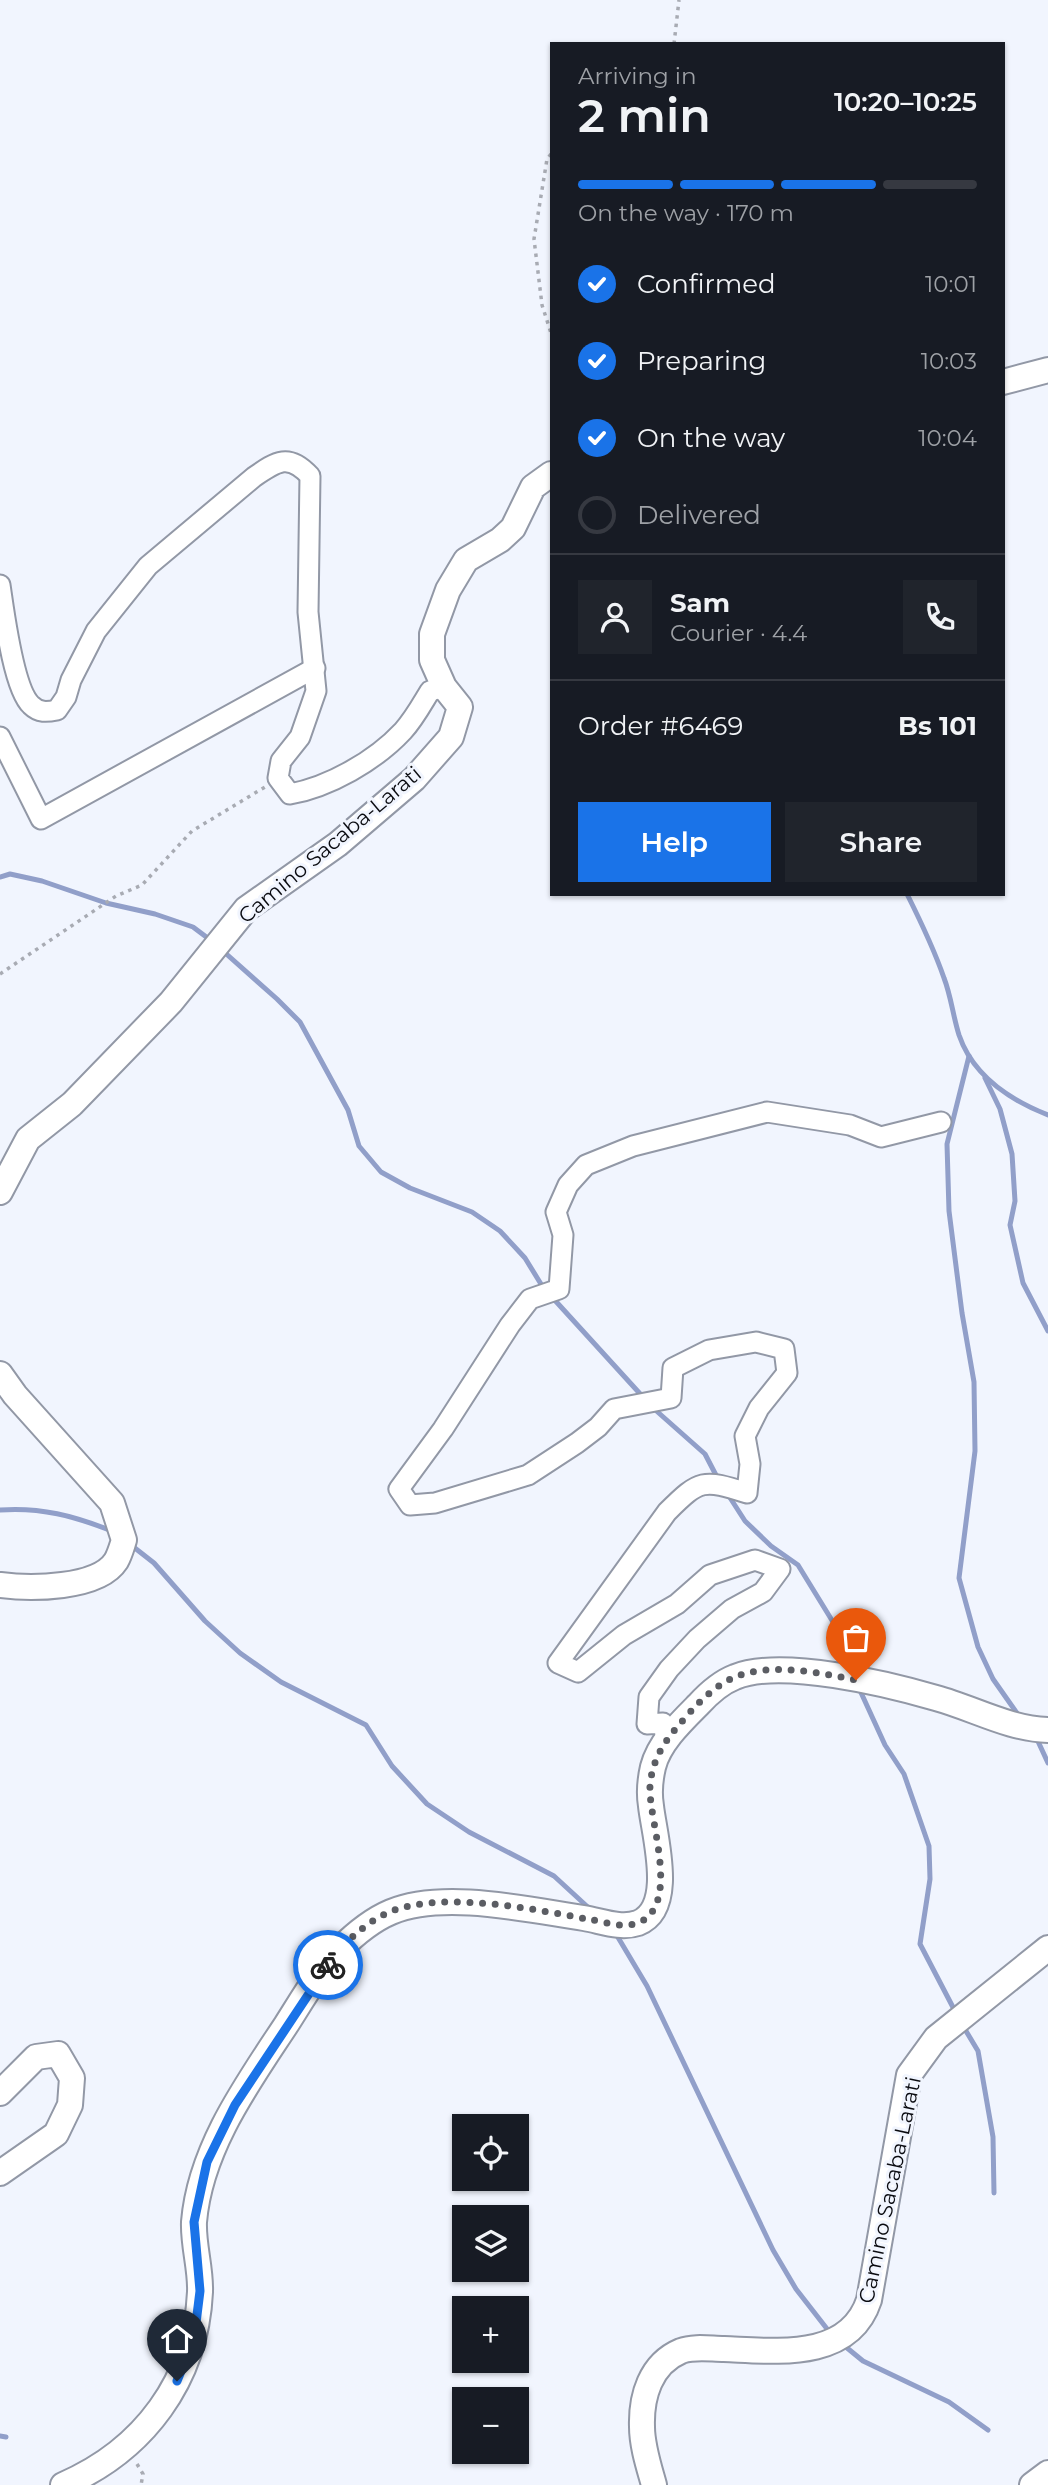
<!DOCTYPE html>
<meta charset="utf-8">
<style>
:root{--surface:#171b24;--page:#20242c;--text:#f1f3f6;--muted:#9ea1a6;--line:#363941;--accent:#1a73e8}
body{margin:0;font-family:Montserrat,sans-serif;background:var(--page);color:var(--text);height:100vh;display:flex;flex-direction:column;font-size:26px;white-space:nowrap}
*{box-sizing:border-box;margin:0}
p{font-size:23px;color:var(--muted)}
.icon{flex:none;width:38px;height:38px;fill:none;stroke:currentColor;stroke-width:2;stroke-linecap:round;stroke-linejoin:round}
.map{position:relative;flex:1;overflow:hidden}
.drawer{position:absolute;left:550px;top:42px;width:455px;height:854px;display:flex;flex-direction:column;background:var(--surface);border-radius:0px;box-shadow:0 2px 5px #0004}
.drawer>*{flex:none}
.buttons{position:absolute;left:452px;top:2114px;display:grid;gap:14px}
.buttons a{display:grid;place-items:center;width:77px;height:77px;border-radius:0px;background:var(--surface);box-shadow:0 2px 5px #0004;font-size:35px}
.pin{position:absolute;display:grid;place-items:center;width:60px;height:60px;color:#fff;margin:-72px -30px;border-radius:50% 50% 50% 0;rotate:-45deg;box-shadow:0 0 7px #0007}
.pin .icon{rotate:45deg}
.courier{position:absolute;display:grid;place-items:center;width:70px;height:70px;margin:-35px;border:5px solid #1a73e8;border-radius:50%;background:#fff;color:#222;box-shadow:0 2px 9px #0007}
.overview em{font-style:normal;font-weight:600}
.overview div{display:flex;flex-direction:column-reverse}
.overview{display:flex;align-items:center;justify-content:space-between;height:119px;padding:0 28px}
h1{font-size:46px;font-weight:600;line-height:52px}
.bar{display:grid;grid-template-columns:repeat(4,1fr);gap:10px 7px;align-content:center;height:84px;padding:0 28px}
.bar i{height:9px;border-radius:5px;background:var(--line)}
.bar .on{background:var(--accent)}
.bar p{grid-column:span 4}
.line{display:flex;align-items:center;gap:18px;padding:0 28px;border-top:2px solid var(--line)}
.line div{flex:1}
.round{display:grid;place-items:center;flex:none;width:74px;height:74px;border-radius:0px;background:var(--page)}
ol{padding:0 28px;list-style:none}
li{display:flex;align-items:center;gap:21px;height:77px}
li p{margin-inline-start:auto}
li .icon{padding:7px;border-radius:50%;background:var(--accent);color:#fff;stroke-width:4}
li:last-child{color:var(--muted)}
li i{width:38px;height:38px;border:4px solid var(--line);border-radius:50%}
.button{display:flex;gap:14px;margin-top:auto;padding:14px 28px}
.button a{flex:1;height:80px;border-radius:0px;background:var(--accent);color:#fff;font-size:28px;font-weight:600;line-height:80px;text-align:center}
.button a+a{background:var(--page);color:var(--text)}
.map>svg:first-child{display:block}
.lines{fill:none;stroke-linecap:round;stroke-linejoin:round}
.stream{stroke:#919fc9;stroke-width:5}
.minor-casing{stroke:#9298a6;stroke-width:23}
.tertiary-casing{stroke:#9298a6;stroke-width:28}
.path{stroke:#a8abb3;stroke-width:3.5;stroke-dasharray:3.5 5;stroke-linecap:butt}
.minor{stroke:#fff;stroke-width:19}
.tertiary{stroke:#fff;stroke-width:24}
.done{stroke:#5b5d63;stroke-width:7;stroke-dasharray:0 12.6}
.route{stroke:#1a73e8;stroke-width:9}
.labels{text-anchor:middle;stroke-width:6;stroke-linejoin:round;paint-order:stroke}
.street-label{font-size:21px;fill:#0a0b10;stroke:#f1f5fe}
</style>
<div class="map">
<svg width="1048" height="2485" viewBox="0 0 1048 2485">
<rect width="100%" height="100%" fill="#f1f5fe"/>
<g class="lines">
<g class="stream">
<path d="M0 877 10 874 42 881 106 903 155 914 193 927 213 942"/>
<path d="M907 894C921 922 934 949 944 978 951 996 953 1016 959 1035 973 1076 1010 1100 1048 1115"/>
<path d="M223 951 277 999 300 1022 348 1110 359 1146 381 1172 410 1188 472 1212 500 1231 525 1258 544 1289"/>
<path d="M969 1056 947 1144 949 1211 962 1313 974 1382 975 1451 959 1578 978 1647 993 1679 1019 1716"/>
<path d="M985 1078 1000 1109 1012 1154 1015 1201 1010 1225 1023 1283 1048 1331"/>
<path d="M551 1296 643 1397"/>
<path d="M652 1407 705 1454 718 1479"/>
<path d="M727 1493 745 1521 771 1546 798 1565 833 1622 852 1670"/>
<path d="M0 1510C41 1507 74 1516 112 1531"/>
<path d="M131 1545 154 1563 205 1621 240 1653 281 1682 366 1725 392 1766 427 1804 469 1832 554 1876 591 1910"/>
<path d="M858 1686 885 1745 904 1774 929 1846 930 1879 920 1944 957 2015"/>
<path d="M1036 1737 1048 1763"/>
<path d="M616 1934 647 1986 773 2250 796 2289 831 2334"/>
<path d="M963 2026 978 2051 993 2137 994 2193"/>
<path d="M841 2343 863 2361 949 2402 988 2430"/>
<path d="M0 2436 6 2437"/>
</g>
<defs>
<g id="minor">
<path d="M0 585C4 611 13 688 31 705 39 713 47 712 57 710L66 697 71 680 96 631 148 566 254 477C277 461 289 453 310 476L308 612 316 691 300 737 281 761 278 778 290 794C329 787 375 761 403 731 414 719 422 704 430 691L444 687"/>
<path d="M0 737 41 819 315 668"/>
<path d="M666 1740 663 1723 647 1724 649 1697 669 1669 697 1639 732 1609 763 1592 780 1569 755 1560 710 1575 677 1604 624 1635 578 1672 558 1663 667 1512C700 1479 703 1479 747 1493L750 1464 745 1436 759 1408 787 1373 784 1349 756 1342 709 1350 673 1368 671 1398 614 1409 598 1427 577 1443 528 1475 435 1503 410 1505 399 1489 443 1429 510 1325 530 1299 559 1289 563 1235 556 1212 568 1185 586 1165 633 1146 767 1112 850 1125 881 1137 941 1122"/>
</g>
<g id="tertiary">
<path d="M1003 382 1048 370"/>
<path d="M0 1192 28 1139 72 1104 171 1002 246 909 338 844 414 779 451 737 460 707 444 687 432 660V634L448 590 466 560 500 540 513 528 533 487 551 474"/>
<path d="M0 1374 15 1395 112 1503 124 1540C122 1546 120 1554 116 1561 98 1589 30 1589 0 1585"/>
<path d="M0 2093 36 2057 58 2054 72 2078 70 2105 56 2134 0 2173"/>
<path d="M63 2485C144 2450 196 2380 200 2292 201 2269 193 2245 194 2222 200 2149 247 2084 286 2025 302 2000 319 1970 340 1949 354 1935 372 1920 391 1912 443 1890 529 1910 584 1918 602 1921 620 1929 638 1923 676 1908 654 1835 651 1806 649 1794 650 1780 653 1767 659 1743 681 1722 698 1705 708 1694 722 1682 735 1677 781 1658 888 1684 936 1698 973 1708 1009 1729 1048 1730"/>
<path d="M654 2485C649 2467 642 2446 642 2427 641 2397 650 2364 681 2351 694 2346 711 2349 724 2349 776 2351 849 2361 869 2300L909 2075 936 2038 1048 1948"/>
<path d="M1032 2485 1048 2473"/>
</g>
</defs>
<use href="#minor" class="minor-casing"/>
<use href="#tertiary" class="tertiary-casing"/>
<g class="path">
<path d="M674 44 679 0"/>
<path d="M551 154 547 159 534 239 542 305 551 333"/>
<path d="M0 974 116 896 142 885 192 831 265 787"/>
<path d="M137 2464 143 2474 141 2485"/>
</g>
<use href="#minor" class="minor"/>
<use href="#tertiary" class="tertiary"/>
</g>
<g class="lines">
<path class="done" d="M328 1965C343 1943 367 1921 392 1911 445 1891 533 1909 587 1919 604 1921 623 1930 640 1922 681 1902 648 1819 650 1786 652 1761 663 1743 679 1725 694 1707 713 1686 735 1677 771 1662 820 1673 856 1680"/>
<path class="route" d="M177 2381 194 2339 200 2291 194 2222 207 2162 235 2105 328 1965"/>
</g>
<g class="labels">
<g class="street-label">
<text transform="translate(330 845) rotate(-40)" y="7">Camino Sacaba-Larati</text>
<text transform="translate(890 2190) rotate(-78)" y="7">Camino Sacaba-Larati</text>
</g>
</g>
</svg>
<div class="buttons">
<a><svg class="icon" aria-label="locate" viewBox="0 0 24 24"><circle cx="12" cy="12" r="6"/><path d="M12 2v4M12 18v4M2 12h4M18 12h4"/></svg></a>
<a><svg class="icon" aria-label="layers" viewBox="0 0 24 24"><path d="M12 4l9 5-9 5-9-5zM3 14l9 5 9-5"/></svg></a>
<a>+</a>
<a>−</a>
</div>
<div class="pin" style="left:856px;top:1680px;background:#ea580c"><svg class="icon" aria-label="bag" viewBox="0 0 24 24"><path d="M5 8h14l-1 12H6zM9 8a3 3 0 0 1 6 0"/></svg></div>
<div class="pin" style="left:177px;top:2381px;background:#1f2937"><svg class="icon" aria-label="home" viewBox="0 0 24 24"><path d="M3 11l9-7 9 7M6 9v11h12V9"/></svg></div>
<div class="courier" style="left:328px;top:1965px"><svg class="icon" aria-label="bike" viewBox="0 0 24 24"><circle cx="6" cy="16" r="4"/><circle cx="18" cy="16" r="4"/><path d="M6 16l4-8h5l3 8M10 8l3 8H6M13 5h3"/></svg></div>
<section class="drawer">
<div class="overview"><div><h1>2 min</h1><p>Arriving in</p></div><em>10:20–10:25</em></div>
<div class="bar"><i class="on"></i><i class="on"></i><i class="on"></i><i></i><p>On the way · 170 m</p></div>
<ol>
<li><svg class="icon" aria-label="check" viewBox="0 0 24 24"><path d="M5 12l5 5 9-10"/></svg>Confirmed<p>10:01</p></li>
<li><svg class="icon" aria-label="check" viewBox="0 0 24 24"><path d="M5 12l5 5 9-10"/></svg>Preparing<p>10:03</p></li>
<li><svg class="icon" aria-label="check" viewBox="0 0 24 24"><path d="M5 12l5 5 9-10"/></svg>On the way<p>10:04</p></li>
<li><i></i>Delivered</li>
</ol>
<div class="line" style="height:126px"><a class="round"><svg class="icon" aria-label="person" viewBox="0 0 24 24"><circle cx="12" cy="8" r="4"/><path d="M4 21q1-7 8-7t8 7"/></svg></a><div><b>Sam</b><p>Courier · 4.4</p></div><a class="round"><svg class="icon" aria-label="phone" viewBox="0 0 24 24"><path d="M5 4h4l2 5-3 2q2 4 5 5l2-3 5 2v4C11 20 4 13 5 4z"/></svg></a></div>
<div class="line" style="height:91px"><div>Order #6469</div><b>Bs 101</b></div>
<div class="button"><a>Help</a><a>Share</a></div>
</section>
</div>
